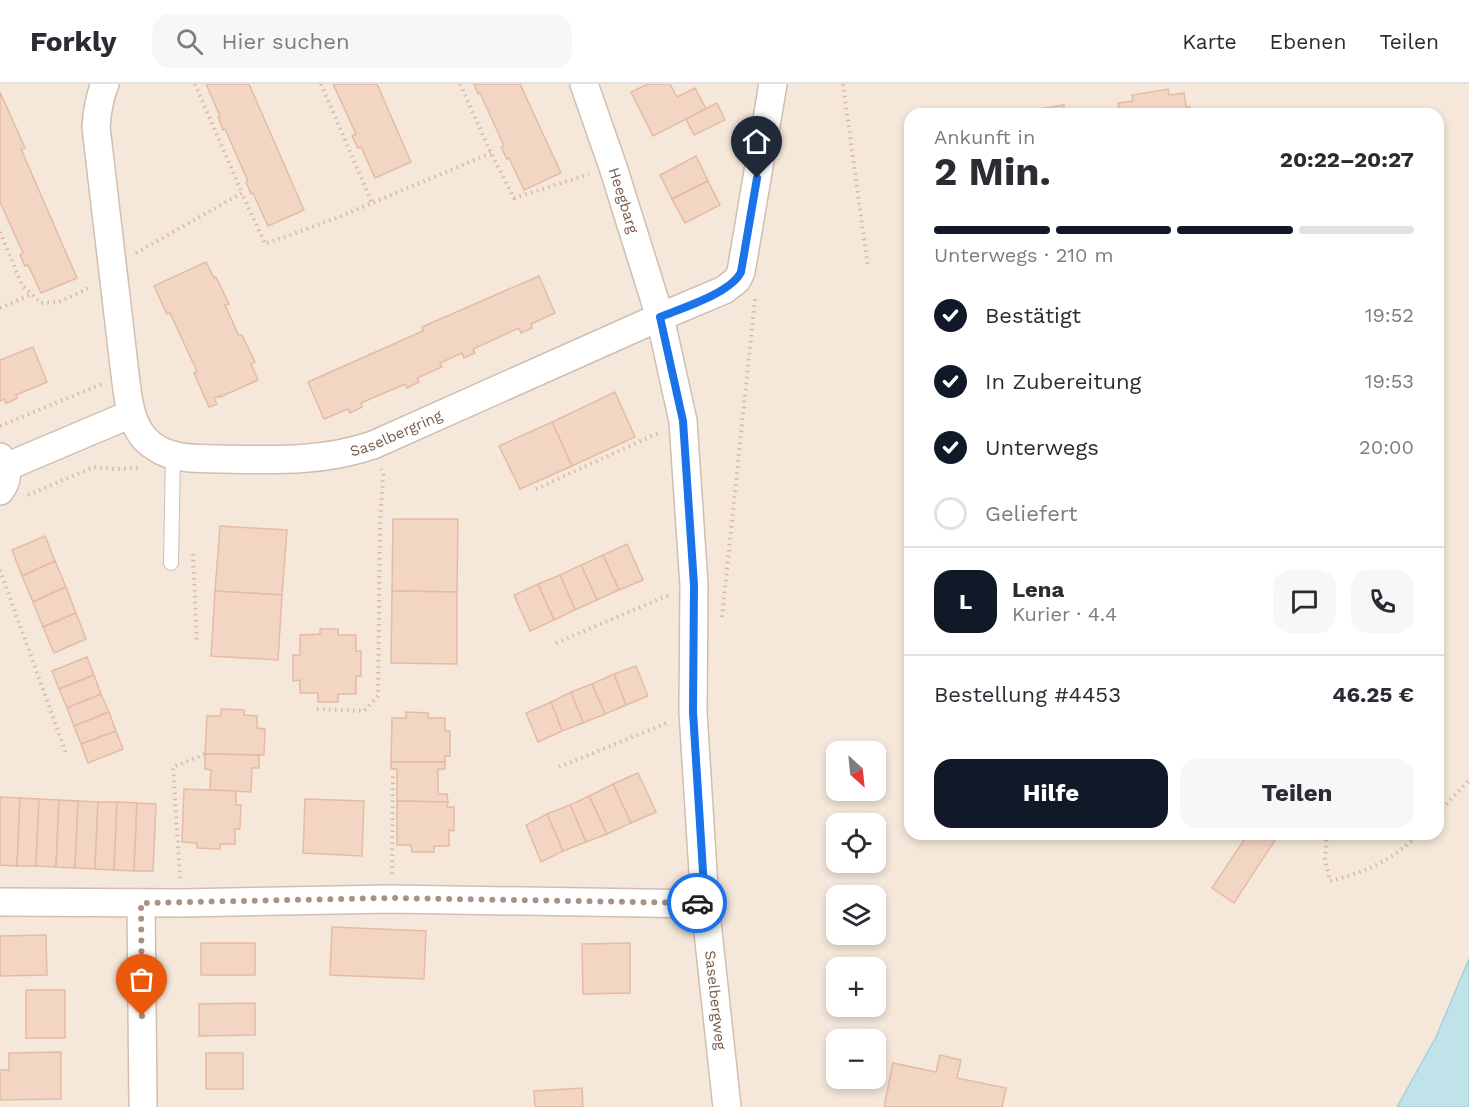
<!DOCTYPE html>
<html lang="de">
<meta charset="utf-8">
<style>
:root{--surface:#fff;--page:#f7f7f7;--text:#2b2b33;--muted:#7c7c81;--line:#e1e1e2;--accent:#111827}
body{margin:0;font-family:"Work Sans",sans-serif;background:var(--page);color:var(--text);height:100vh;display:flex;flex-direction:column;font-size:22px;white-space:nowrap}
*{box-sizing:border-box;margin:0}
p{font-size:20px;color:var(--muted)}
.icon{flex:none;width:33px;height:33px;fill:none;stroke:currentColor;stroke-width:2;stroke-linecap:round;stroke-linejoin:round}
.map{position:relative;flex:1;overflow:hidden}
.sheet{position:absolute;left:904px;top:24px;width:540px;height:732px;display:flex;flex-direction:column;background:var(--surface);border-radius:18px;box-shadow:0 3px 9px #0003}
.sheet>*{flex:none}
.needle{width:39px;rotate:153deg}
.buttons{position:absolute;left:826px;top:657px;display:grid;gap:12px}
.buttons a{display:grid;place-items:center;width:60px;height:60px;border-radius:12px;background:var(--surface);box-shadow:0 3px 9px #0003;font-size:30px}
.pin{position:absolute;display:grid;place-items:center;width:51px;height:51px;color:#fff;margin:-62px -26px;border-radius:50% 50% 50% 0;rotate:-45deg;box-shadow:0 0 6px #0007}
.pin .icon{rotate:45deg}
.courier{position:absolute;display:grid;place-items:center;width:60px;height:60px;margin:-30px;border:4px solid #1a73e8;border-radius:50%;background:#fff;color:#222;box-shadow:0 2px 8px #0007}
.summary em{font-style:normal;font-weight:700}
.summary div{display:flex;flex-direction:column-reverse}
.summary{display:flex;align-items:center;justify-content:space-between;height:102px;padding:0 30px}
h1{font-size:39px;font-weight:700;line-height:45px}
.bar{display:grid;grid-template-columns:repeat(4,1fr);gap:9px 6px;align-content:center;height:72px;padding:0 30px}
.bar i{height:8px;border-radius:4px;background:var(--line)}
.bar .selected{background:var(--accent)}
.bar p{grid-column:span 4}
.line{display:flex;align-items:center;gap:15px;padding:0 30px;border-top:2px solid var(--line)}
.line div{flex:1}
.round{display:grid;place-items:center;flex:none;width:63px;height:63px;border-radius:18px;background:var(--page)}
ol{padding:0 30px;list-style:none}
li{display:flex;align-items:center;gap:18px;height:66px}
li p{margin-inline-start:auto}
li .icon{padding:6px;border-radius:50%;background:var(--accent);color:#fff;stroke-width:4}
li:last-child{color:var(--muted)}
li i{width:33px;height:33px;border:3px solid var(--line);border-radius:50%}
.button{display:flex;gap:12px;margin-top:auto;padding:12px 30px}
.button a{flex:1;height:69px;border-radius:18px;background:var(--accent);color:#fff;font-size:24px;font-weight:700;line-height:69px;text-align:center}
.button a+a{background:var(--page);color:var(--text)}
header{display:flex;align-items:center;gap:36px;box-sizing:border-box;height:84px;padding:0 30px;background:var(--surface);border-bottom:2px solid var(--line)}
header strong{font-size:28px}
nav{display:flex;gap:33px;margin-inline-start:auto;font-size:21px}
.search{width:420px;height:54px;background:var(--page);display:flex;align-items:center;gap:15px;box-sizing:border-box;padding:0 21px;border-radius:18px;color:var(--muted);font-size:22px}
.map>svg:first-child{display:block}
.residential{fill:#f5e8da;fill-rule:evenodd}
.water{fill:#bfe3e8;stroke:#a5d3da;stroke-width:1.5}
.building{fill:#f3d5c3;stroke:#e6bba3;stroke-width:1.5}
.lines{fill:none;stroke-linecap:round;stroke-linejoin:round}
.service-casing{stroke:#d1beb0;stroke-width:16}
.minor-casing{stroke:#d1beb0;stroke-width:30}
.path{stroke:#d9b8a5;stroke-width:4;stroke-dasharray:1.5 4.5;stroke-linecap:butt}
.service{stroke:#fff;stroke-width:14}
.minor{stroke:#fff;stroke-width:27}
.done{stroke:#a89285;stroke-width:6;stroke-dasharray:0 10.8}
.route{stroke:#1a73e8;stroke-width:8}
.labels{text-anchor:middle;stroke-width:5;stroke-linejoin:round;paint-order:stroke}
.street-label{font-size:15px;fill:#7a5c4d;stroke:#fffaf3}
</style>
<header>
<strong>Forkly</strong>
<div class="search"><svg class="icon" aria-label="search" viewBox="0 0 24 24"><circle cx="10" cy="10" r="6"/><path d="M15 15l6 6"/></svg>Hier suchen</div>
<nav><a>Karte</a><a>Ebenen</a><a>Teilen</a></nav>
</header>
<div class="map">
<svg width="1469" height="1023" viewBox="0 0 1469 1023">
<rect width="100%" height="100%" fill="#fdf6ec"/>
<path class="residential" d="M0 0H1469V875L1436 953 1397 1023H0ZM910 30H1438V750H910ZM837 668H876V706H837ZM837 740H876V778H837ZM837 812H876V850H837ZM837 884H876V922H837ZM837 956H876V994H837Z"/>
<path class="water" d="M1469 875V1023H1397L1436 953Z"/>
<g class="building">
<path d="M206 0H249L304 126 268 142 253 109 251 110 246 98 248 97 225 45 223 46 218 33 220 32Z"/>
<path d="M333 0H377L411 78 375 94 361 63 358 64 352 52 356 50Z"/>
<path d="M474 0H520L561 89 524 106 509 74 507 75 501 63 504 62 480 9 478 10Z"/>
<path d="M648 0H670L677 13 695 4 706 25 653 52 631 8Z"/>
<path d="M1168 5 1169 11 1184 9 1186 23H1190L1191 30H1120L1118 19 1133 17 1132 11Z"/>
<path d="M0 8 25 64 21 65 77 194 41 209 28 181 25 182 20 171 23 169 0 118Z"/>
<path d="M717 19 725 36 694 51 686 35Z"/>
<path d="M1064 21V27L1079 25 1080 30H1028V27Z"/>
<path d="M696 72 708 97 672 115 660 91Z"/>
<path d="M708 97 720 121 685 139 672 115Z"/>
<path d="M206 178 214 194 216 193 229 220 225 221 239 252 242 251 255 278 251 280 258 296 220 313V312L214 314 217 320 209 323 194 289 197 288 195 283 170 229 167 230 154 202Z"/>
<path d="M539 192 555 229 531 240 532 244 521 249 519 244 473 265 475 269 464 274 462 269 440 279 442 283 417 294 419 298 407 304 405 300 361 319 362 323 350 329 348 325 324 335 308 298 423 247 422 243Z"/>
<path d="M33 263 47 298 16 311 17 314 12 317 6 319 4 315 0 317V276Z"/>
<path d="M615 308 635 353 572 382 552 338Z"/>
<path d="M552 338 572 382 520 405 499 362Z"/>
<path d="M393 435H458L457 508 392 507Z"/>
<path d="M220 442 287 446 282 511 215 507Z"/>
<path d="M45 452 55 477 22 492 12 466Z"/>
<path d="M627 460 643 496 619 506 603 471Z"/>
<path d="M603 471 619 506 597 516 581 481Z"/>
<path d="M55 477 66 503 33 518 22 492Z"/>
<path d="M581 481 597 516 575 526 560 491Z"/>
<path d="M560 491 575 526 554 536 538 500Z"/>
<path d="M538 500 554 536 530 547 514 511Z"/>
<path d="M66 503 76 529 43 543 33 518Z"/>
<path d="M215 507 282 511 278 576 211 572Z"/>
<path d="M392 507 457 508V580L391 579Z"/>
<path d="M76 529 86 555 54 569 43 543Z"/>
<path d="M320 545H338V551H356V567H361V592H356V610H338V618H318V609H300V596L293 597V571H300V551L320 550Z"/>
<path d="M87 573 94 591 59 605 52 587Z"/>
<path d="M636 582 648 612 626 621 614 590Z"/>
<path d="M614 590 626 621 605 630 592 600Z"/>
<path d="M94 591 101 610 67 624 59 605Z"/>
<path d="M592 600 605 630 583 639 571 608Z"/>
<path d="M571 608 583 639 562 647 551 618Z"/>
<path d="M101 610 109 628 74 642 67 624Z"/>
<path d="M551 618 562 647 538 658 526 629Z"/>
<path d="M221 625 244 626V631L257 632V644L265 645 264 671 205 670 207 632H221Z"/>
<path d="M109 628 116 647 81 660 74 642Z"/>
<path d="M406 628 428 629V634H445V647H450V672H445V678H391L392 634H406Z"/>
<path d="M116 647 123 665 88 679 81 660Z"/>
<path d="M205 670 259 671V684H252L251 708 210 706 211 686 205 685Z"/>
<path d="M391 678H445V685H438V710H447L448 718 397 717V685H391Z"/>
<path d="M638 689 656 728 631 739 613 700Z"/>
<path d="M613 700 631 739 607 750 589 712Z"/>
<path d="M184 705 236 707V721H241L240 745H235V760H220V765L197 764V759L182 758Z"/>
<path d="M589 712 607 750 586 758 570 721Z"/>
<path d="M0 713 20 714 17 782 0 781Z"/>
<path d="M20 714 39 715 36 782H17Z"/>
<path d="M39 715 59 716 56 783 36 782Z"/>
<path d="M305 715 364 717 362 772 303 769Z"/>
<path d="M59 716 78 717 75 784 56 783Z"/>
<path d="M78 717 98 718 95 785 75 784Z"/>
<path d="M397 717 448 718 447 723H454V747L449 746V762H434V768H412L411 761H397Z"/>
<path d="M98 718H117L114 786 95 785Z"/>
<path d="M117 718 137 719 134 787 114 786Z"/>
<path d="M137 719 156 720 153 787H134Z"/>
<path d="M570 721 586 758 563 767 547 730Z"/>
<path d="M547 730 563 767 541 778 526 741Z"/>
<path d="M1248 750H1279L1234 819 1212 804Z"/>
<path d="M332 843 426 847 424 895 330 891Z"/>
<path d="M46 851 47 891 0 892V852Z"/>
<rect x="201" y="859" width="54" height="32"/>
<path d="M630 859V909L583 910 582 860Z"/>
<rect x="26" y="906" width="39" height="48"/>
<path d="M255 919V951L199 952V920Z"/>
<path d="M61 968V1015L0 1016V986H9V969Z"/>
<rect x="206" y="969" width="37" height="36"/>
<path d="M940 971 961 976 957 994 1006 1004 1002 1023H884L893 979 936 988Z"/>
<path d="M582 1004 583 1023H535L534 1007Z"/>
</g>
<g class="lines">
<defs>
<path id="service" d="M171 479 173 371"/>
<g id="minor">
<path id="s1" d="M105 0C99 14 97 28 96 43L125 290C128 312 129 337 145 355 152 362 163 369 173 371 188 376 207 374 223 375 275 376 323 378 373 361L660 233 724 206 737 196 741 188 773 0"/>
<path id="s2" d="M584 0 613 83 660 233 683 337 694 501 693 628 705 820 727 1023"/>
<path d="M0 373C8 384 9 395 0 407"/>
<path d="M6 383 131 330"/>
<path d="M0 818 182 819 391 815 705 820"/>
<path d="M141 819 143 1023"/>
</g>
</defs>
<use href="#service" class="service-casing"/>
<use href="#minor" class="minor-casing"/>
<g class="path">
<path d="M195 0 242 109"/>
<path d="M321 0 372 119"/>
<path d="M460 0 491 69 514 114 589 90"/>
<path d="M843 0 868 184"/>
<path d="M0 148 22 201 41 219 59 218 91 203"/>
<path d="M136 169 242 109 265 160 334 135 491 69"/>
<path d="M0 224 32 210"/>
<path d="M0 342 102 300"/>
<path d="M536 405 658 349"/>
<path d="M28 411 94 383 115 385 141 384"/>
<path d="M193 470 197 560"/>
<path d="M0 486 67 672"/>
<path d="M722 533 755 215"/>
<path d="M556 559 669 511"/>
<path d="M317 625 364 627 378 612 380 441 383 391 381 385"/>
<path d="M559 683 669 638"/>
<path d="M1438 729 1469 696"/>
<path d="M1327 750 1325 775 1330 797C1344 793 1359 789 1372 783 1388 776 1406 763 1419 750"/>
<path d="M392 790 393 689"/>
<path d="M180 794 173 683 205 670"/>
</g>
<use href="#service" class="service"/>
<use href="#minor" class="minor"/>
</g>
<g class="lines">
<path class="done" d="M142 932 141 819 391 814 697 819"/>
<path class="route" d="M697 819 705 820 693 628 694 501 683 337 660 233C682 224 731 209 741 188L757 94"/>
</g>
<g class="labels">
<g class="street-label">
<text dy="5" stroke="none"><textPath href="#s2" startOffset="123">Heegbarg</textPath></text>
<text dy="5" stroke="none"><textPath href="#s1" startOffset="622">Saselbergring</textPath></text>
<text dy="5" stroke="none"><textPath href="#s2" startOffset="932">Saselbergweg</textPath></text>
</g>
</g>
</svg>
<div class="buttons">
<a><svg class="needle" viewBox="-14 -14 28 28"><path d="M0-13l5 13h-10z" fill="#e53935"/><path d="M0 13l5-13h-10z" fill="#7c7c81"/></svg></a>
<a><svg class="icon" aria-label="locate" viewBox="0 0 24 24"><circle cx="12" cy="12" r="6"/><path d="M12 2v4M12 18v4M2 12h4M18 12h4"/></svg></a>
<a><svg class="icon" aria-label="layers" viewBox="0 0 24 24"><path d="M12 4l9 5-9 5-9-5zM3 14l9 5 9-5"/></svg></a>
<a>+</a>
<a>−</a>
</div>
<div class="pin" style="left:142px;top:932px;background:#ea580c"><svg class="icon" aria-label="bag" viewBox="0 0 24 24"><path d="M5 8h14l-1 12H6zM9 8a3 3 0 0 1 6 0"/></svg></div>
<div class="pin" style="left:757px;top:94px;background:#1f2937"><svg class="icon" aria-label="home" viewBox="0 0 24 24"><path d="M3 11l9-7 9 7M6 9v11h12V9"/></svg></div>
<div class="courier" style="left:697px;top:819px"><svg class="icon" aria-label="car" viewBox="0 0 24 24"><path d="M5 17H2v-5l4-1 3-4h7l3 4 3 1v5h-3M9 17h6M6 11h13"/><circle cx="7" cy="17" r="2"/><circle cx="17" cy="17" r="2"/></svg></div>
<section class="sheet">
<div class="summary"><div><h1>2 Min.</h1><p>Ankunft in</p></div><em>20:22–20:27</em></div>
<div class="bar"><i class="selected"></i><i class="selected"></i><i class="selected"></i><i></i><p>Unterwegs · 210 m</p></div>
<ol>
<li><svg class="icon" aria-label="check" viewBox="0 0 24 24"><path d="M5 12l5 5 9-10"/></svg>Bestätigt<p>19:52</p></li>
<li><svg class="icon" aria-label="check" viewBox="0 0 24 24"><path d="M5 12l5 5 9-10"/></svg>In Zubereitung<p>19:53</p></li>
<li><svg class="icon" aria-label="check" viewBox="0 0 24 24"><path d="M5 12l5 5 9-10"/></svg>Unterwegs<p>20:00</p></li>
<li><i></i>Geliefert</li>
</ol>
<div class="line" style="height:108px"><b class="round" style="background:var(--accent);color:#fff">L</b><div><b>Lena</b><p>Kurier · 4.4</p></div><a class="round"><svg class="icon" aria-label="chat" viewBox="0 0 24 24"><path d="M4 5h16v11H9l-5 4z"/></svg></a><a class="round"><svg class="icon" aria-label="phone" viewBox="0 0 24 24"><path d="M5 4h4l2 5-3 2q2 4 5 5l2-3 5 2v4C11 20 4 13 5 4z"/></svg></a></div>
<div class="line" style="height:78px"><div>Bestellung #4453</div><b>46.25 €</b></div>
<div class="button"><a>Hilfe</a><a>Teilen</a></div>
</section>
</div>
